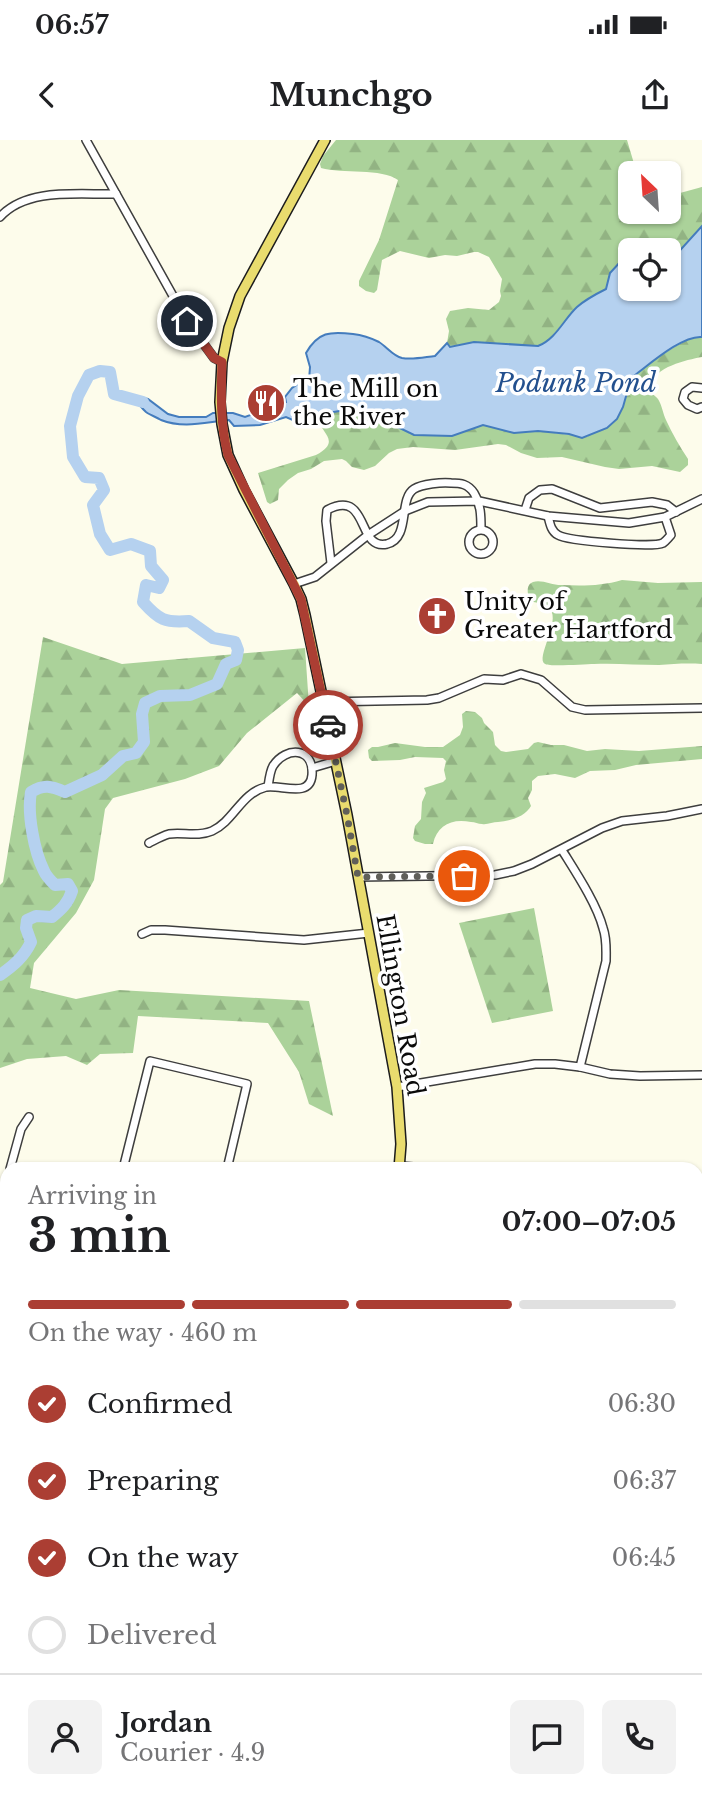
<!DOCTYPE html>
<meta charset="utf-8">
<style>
:root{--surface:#fff;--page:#f2f2f2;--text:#202124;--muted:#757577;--line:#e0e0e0;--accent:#ab3e33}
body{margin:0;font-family:"Libre Baskerville",serif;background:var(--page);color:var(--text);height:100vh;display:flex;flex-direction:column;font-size:26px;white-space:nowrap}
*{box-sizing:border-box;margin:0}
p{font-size:23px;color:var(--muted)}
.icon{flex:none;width:38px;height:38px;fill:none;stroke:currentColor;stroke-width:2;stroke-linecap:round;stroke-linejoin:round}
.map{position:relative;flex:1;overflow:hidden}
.panel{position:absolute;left:0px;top:1022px;width:704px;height:653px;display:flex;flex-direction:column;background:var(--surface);border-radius:21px 21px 0 0;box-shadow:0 2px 5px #0004}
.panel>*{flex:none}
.needle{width:46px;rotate:335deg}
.buttons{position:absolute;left:618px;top:21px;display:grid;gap:14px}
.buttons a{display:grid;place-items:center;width:63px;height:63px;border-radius:10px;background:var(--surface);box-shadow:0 2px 5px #0004;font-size:35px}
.pin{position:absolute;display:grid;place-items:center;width:60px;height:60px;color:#fff;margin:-30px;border:4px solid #fff;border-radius:50%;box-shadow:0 2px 7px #0007}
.courier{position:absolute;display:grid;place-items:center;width:70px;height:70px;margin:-35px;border:5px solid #ab3e33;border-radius:50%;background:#fff;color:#222;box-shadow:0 2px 9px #0007}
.overview em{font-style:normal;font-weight:800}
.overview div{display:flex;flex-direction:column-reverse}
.overview{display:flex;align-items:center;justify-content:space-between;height:119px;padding:0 28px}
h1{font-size:46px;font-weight:800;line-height:52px}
.bar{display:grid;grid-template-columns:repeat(4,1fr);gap:10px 7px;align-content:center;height:84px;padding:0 28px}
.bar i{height:9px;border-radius:5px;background:var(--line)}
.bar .on{background:var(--accent)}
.bar p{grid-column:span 4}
.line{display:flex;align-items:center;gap:18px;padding:0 28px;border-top:2px solid var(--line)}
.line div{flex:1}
.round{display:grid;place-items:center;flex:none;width:74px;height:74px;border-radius:10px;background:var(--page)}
ol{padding:0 28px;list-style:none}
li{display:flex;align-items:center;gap:21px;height:77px}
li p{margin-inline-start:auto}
li .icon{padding:7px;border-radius:50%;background:var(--accent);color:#fff;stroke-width:4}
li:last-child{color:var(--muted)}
li i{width:38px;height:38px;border:4px solid var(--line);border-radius:50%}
.status{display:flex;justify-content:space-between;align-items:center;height:49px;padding:0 35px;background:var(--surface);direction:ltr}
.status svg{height:19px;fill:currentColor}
header{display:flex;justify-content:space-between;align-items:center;height:91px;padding:0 28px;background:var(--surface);font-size:32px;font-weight:800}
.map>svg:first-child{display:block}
.grass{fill:#c9e3b9}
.forest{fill:url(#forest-firs)}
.water{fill:#b5d1ef;stroke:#447cbd;stroke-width:2}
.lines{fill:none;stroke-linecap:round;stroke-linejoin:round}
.river{stroke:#b5d1ef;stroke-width:12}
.minor-casing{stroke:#3e3e3e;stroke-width:10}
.major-casing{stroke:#1c1c1c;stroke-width:12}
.minor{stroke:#fff;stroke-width:7}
.major{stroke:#e9dc6e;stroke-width:9}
.done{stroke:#605f59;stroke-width:7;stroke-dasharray:0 12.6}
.route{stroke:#ab3e33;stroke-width:9}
.labels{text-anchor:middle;stroke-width:7;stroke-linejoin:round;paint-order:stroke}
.poi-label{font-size:24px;fill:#0b0b0b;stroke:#fff;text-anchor:start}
.street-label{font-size:24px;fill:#0b0b0b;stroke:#fff}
.water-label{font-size:26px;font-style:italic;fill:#23508e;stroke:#fff}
</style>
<div class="status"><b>06:57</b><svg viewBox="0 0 49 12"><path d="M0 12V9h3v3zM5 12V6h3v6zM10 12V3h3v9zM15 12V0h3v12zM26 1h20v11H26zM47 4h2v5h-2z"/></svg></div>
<header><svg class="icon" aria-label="back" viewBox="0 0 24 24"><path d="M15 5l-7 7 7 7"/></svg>Munchgo<svg class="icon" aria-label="share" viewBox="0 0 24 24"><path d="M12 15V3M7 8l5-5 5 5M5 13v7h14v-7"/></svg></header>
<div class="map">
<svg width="702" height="1674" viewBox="0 0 702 1674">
<defs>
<pattern id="forest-firs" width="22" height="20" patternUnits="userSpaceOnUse" patternTransform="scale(1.75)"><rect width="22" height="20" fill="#abd29a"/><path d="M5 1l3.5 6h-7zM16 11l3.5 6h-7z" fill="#92b383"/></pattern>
</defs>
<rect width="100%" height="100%" fill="#fdfceb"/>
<path class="grass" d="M697 1461 702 1493V1591L697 1595Z"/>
<g class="forest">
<path d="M336 0H627L635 27 646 33H630V72H668L669 48 680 53 702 47V86L674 117 669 120 668 110H630V121H621L610 133 606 149 591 157 577 167 546 203 538 206 474 202 450 207 447 203 449 191 446 179 450 171 468 168 489 170 499 162 501 156 500 151 502 139 489 117 478 112H474L457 116 445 115 429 118 400 111 382 120 377 150 374 153 366 151 359 146V141L379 100 398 40C382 28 342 34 321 28L320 24 323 16Z"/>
<path d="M698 196 702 197V217C686 220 655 227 650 245 648 253 654 254 658 259 662 265 663 274 666 280 672 293 680 307 688 319V325L680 332 652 326 619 329 605 327 562 317 537 318 521 313 506 305 498 304 455 310 413 307 397 309 389 313 375 326 364 330 352 327 346 321 342 319 324 321 311 329 298 333 288 340 279 349 278 360 270 364 267 362 258 333 316 315C342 301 321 294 318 278L341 270 360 272 373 275 404 289 410 294 418 296H451L483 285 523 293 538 291 587 297C597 288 612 279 621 268 627 261 626 250 630 242 636 230 684 199 698 196Z"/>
<path d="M622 440 658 443 702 442V524C687 523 673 524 659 525 637 525 615 523 594 524 585 524 551 527 545 524 535 518 561 482 550 469 545 463 536 463 530 461 528 455 525 445 533 442 541 439 552 445 561 445 582 446 602 446 622 440Z"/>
<path d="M43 497 122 524 305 508 309 566 297 553 247 593 219 626 185 639 113 658 105 669 94 740 76 773 34 823 30 848 76 859 119 850 309 861 333 976 309 964 299 932 268 883 138 876 133 913 100 914 87 925 66 916 27 919 0 928V745L3 742Z"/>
<path d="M466 571 475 572 482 578 484 583 493 592 495 605 501 611 506 612 528 609 534 603 538 602 551 605H564L587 611 605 609 639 611 702 606V619L636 625 615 630 590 631 575 638 555 634 538 636 532 641V650L528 658 531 666C525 677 510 681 498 682 493 682 487 685 482 684 478 684 475 682 471 682 452 678 437 685 433 704H425L415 701 413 698 415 686 421 679 422 662 426 653 424 648 443 642 446 639 444 630 446 621 443 618 415 617 400 620 372 621 369 618 368 610 372 607H378L395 603 425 607H443L460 595 463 587 462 574Z"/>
<path d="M534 768 553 871 492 883 459 783Z"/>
</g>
<path class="water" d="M702 86V197C683 195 651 223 635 235L630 242 623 267 617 279 607 288 582 298 569 294 538 291 514 293 483 285 452 296 414 295 373 275 345 270 328 273 309 281H295L286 277 260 285 234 286 229 280C206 282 184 289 161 280 156 277 150 275 146 272 137 264 141 262 128 260L127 258 128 256H135L148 259 168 274 179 277H206L213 273H233L245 277 286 262 285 257 292 248 304 240 306 241 309 240 310 227 306 213C318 192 330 191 353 194 362 195 371 198 379 202 387 207 393 216 402 218 413 220 425 217 435 216L447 203 450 207 474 202 538 206C556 199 564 179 577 167 586 159 596 154 606 149L610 133 621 121H630V149H668L669 120 674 117Z"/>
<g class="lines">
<path class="river" d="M0 835C13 826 24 817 31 802L26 788 27 780 36 776 52 777C62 769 68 763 72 751L68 744 55 745C51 741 46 736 44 731 34 711 27 673 31 652 44 644 51 646 65 652L102 635 123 616 136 613 144 602 142 574 145 563 160 556 190 555 217 544 226 524 236 520 238 510 235 502 213 498 189 481C165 483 159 480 143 462L146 445 159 448 163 440 151 426 150 411 131 404 110 410 100 394 93 365 104 350 99 338 85 337 73 317 70 286 78 256 89 235 100 231 110 232 114 254 143 262"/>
<defs>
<g id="minor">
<path d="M86 0 187 181 214 218 222 222"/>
<path d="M0 77C27 47 79 55 116 54"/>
<path d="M702 248 692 247 685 252 683 259 688 265 697 269 702 267"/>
<path d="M525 370 529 358 540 350 552 349 600 368 652 362 667 365 676 372"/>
<path d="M548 376C550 384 551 391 558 395 568 401 653 408 663 403 666 401 668 398 671 395L665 377"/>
<circle cx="481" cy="402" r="12"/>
<path d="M331 423 326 381 327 370C370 348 356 411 387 404 411 398 398 359 414 349 422 344 442 342 451 343 461 343 468 344 474 353 481 365 481 376 481 389"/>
<path d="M294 444 315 437 368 395 405 371 428 362 479 361 548 376 629 383 665 377 702 359"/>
<path d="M324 562 427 560 439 558 484 539 503 540 521 534 541 540 572 567 585 570 702 568"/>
<path d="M312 628 336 621"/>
<path d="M149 703C155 700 162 696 169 694 183 692 198 697 212 691 234 681 241 653 266 647 280 644 310 659 312 635 314 607 286 606 273 626 270 631 269 640 268 647"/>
<path d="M562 710C575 731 597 764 603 788 607 799 606 810 606 821L580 927"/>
<path d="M358 737 495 735 514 731 532 724 602 688 622 681 667 676 702 669"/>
<path d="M142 794 151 790H165L304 800 369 793"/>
<path d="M397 947 535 924H555L580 927 610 934 640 936 702 935"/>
<path d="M400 1026 440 1029"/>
<path d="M10 1029 21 989 29 977"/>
<path d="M123 1029 150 921 247 944 227 1029"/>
<path d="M0 1069 7 1040"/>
<path d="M0 1350H7"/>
<path d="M509 1668 510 1674"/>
</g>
<g id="major">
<path d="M325 0 240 156 229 188 222 222 220 262 222 284 228 315 244 350 294 444 301 459 305 475 347 675 397 947 401 1004 399 1029"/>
<path d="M696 1184H702"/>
<path d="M0 1186H7"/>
<path d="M19 1674 23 1668"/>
</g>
</defs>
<use href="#minor" class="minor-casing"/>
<use href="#major" class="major-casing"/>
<use href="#minor" class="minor"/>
<use href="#major" class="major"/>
</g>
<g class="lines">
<path class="done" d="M328 585 347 675 358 737 464 736"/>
<path class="route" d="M187 181 214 218 222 222C221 254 220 284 228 315L301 459 328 585"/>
</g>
<defs>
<symbol id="restaurant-disc" viewBox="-11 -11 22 22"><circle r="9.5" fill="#ab3e33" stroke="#fff"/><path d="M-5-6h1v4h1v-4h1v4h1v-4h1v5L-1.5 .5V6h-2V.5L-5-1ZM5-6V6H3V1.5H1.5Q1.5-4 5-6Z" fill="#fff"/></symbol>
<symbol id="church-disc" viewBox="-11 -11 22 22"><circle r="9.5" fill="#ab3e33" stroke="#fff"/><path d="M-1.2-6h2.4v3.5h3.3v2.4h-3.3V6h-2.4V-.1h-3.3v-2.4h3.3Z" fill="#fff"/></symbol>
</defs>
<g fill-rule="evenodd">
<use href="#restaurant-disc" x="244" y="241" width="44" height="44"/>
<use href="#church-disc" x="415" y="454" width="44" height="44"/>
</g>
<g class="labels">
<g class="poi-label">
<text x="293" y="257">The Mill on<tspan x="293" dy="28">the River</tspan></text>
<text x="464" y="470">Unity of<tspan x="464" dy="28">Greater Hartford</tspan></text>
</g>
<g class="street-label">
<text transform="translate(400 865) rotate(80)" y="8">Ellington Road</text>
</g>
<g class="water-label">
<text x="576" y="252">Podunk Pond</text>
</g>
</g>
</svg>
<div class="buttons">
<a><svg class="needle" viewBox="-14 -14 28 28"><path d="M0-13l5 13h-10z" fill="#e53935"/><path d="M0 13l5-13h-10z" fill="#757577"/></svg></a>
<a><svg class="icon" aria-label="locate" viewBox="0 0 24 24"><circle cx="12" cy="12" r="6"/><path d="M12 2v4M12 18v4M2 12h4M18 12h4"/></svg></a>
</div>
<div class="pin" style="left:464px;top:736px;background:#ea580c"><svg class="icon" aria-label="bag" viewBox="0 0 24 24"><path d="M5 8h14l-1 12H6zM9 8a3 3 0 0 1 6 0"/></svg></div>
<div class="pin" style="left:187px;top:181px;background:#1f2937"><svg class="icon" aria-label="home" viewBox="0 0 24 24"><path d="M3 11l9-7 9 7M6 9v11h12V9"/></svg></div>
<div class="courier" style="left:328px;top:585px"><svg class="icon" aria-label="car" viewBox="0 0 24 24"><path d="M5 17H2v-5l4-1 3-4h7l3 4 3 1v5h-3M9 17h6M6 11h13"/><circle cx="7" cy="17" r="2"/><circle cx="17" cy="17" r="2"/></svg></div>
<section class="panel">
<div class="overview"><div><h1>3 min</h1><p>Arriving in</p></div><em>07:00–07:05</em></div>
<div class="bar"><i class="on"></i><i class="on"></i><i class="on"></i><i></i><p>On the way · 460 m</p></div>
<ol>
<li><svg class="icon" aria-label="check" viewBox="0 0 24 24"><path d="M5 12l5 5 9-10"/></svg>Confirmed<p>06:30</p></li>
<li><svg class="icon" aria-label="check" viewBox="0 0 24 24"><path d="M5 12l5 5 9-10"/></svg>Preparing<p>06:37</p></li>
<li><svg class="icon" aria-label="check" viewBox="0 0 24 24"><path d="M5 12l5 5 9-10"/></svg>On the way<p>06:45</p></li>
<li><i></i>Delivered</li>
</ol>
<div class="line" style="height:126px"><a class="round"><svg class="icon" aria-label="person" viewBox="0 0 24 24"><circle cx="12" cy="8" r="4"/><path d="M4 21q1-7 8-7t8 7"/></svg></a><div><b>Jordan</b><p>Courier · 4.9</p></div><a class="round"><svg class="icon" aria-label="chat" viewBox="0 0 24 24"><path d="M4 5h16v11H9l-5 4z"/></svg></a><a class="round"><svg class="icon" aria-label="phone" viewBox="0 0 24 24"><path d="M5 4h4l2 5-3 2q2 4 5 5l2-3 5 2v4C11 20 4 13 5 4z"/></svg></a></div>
</section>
</div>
